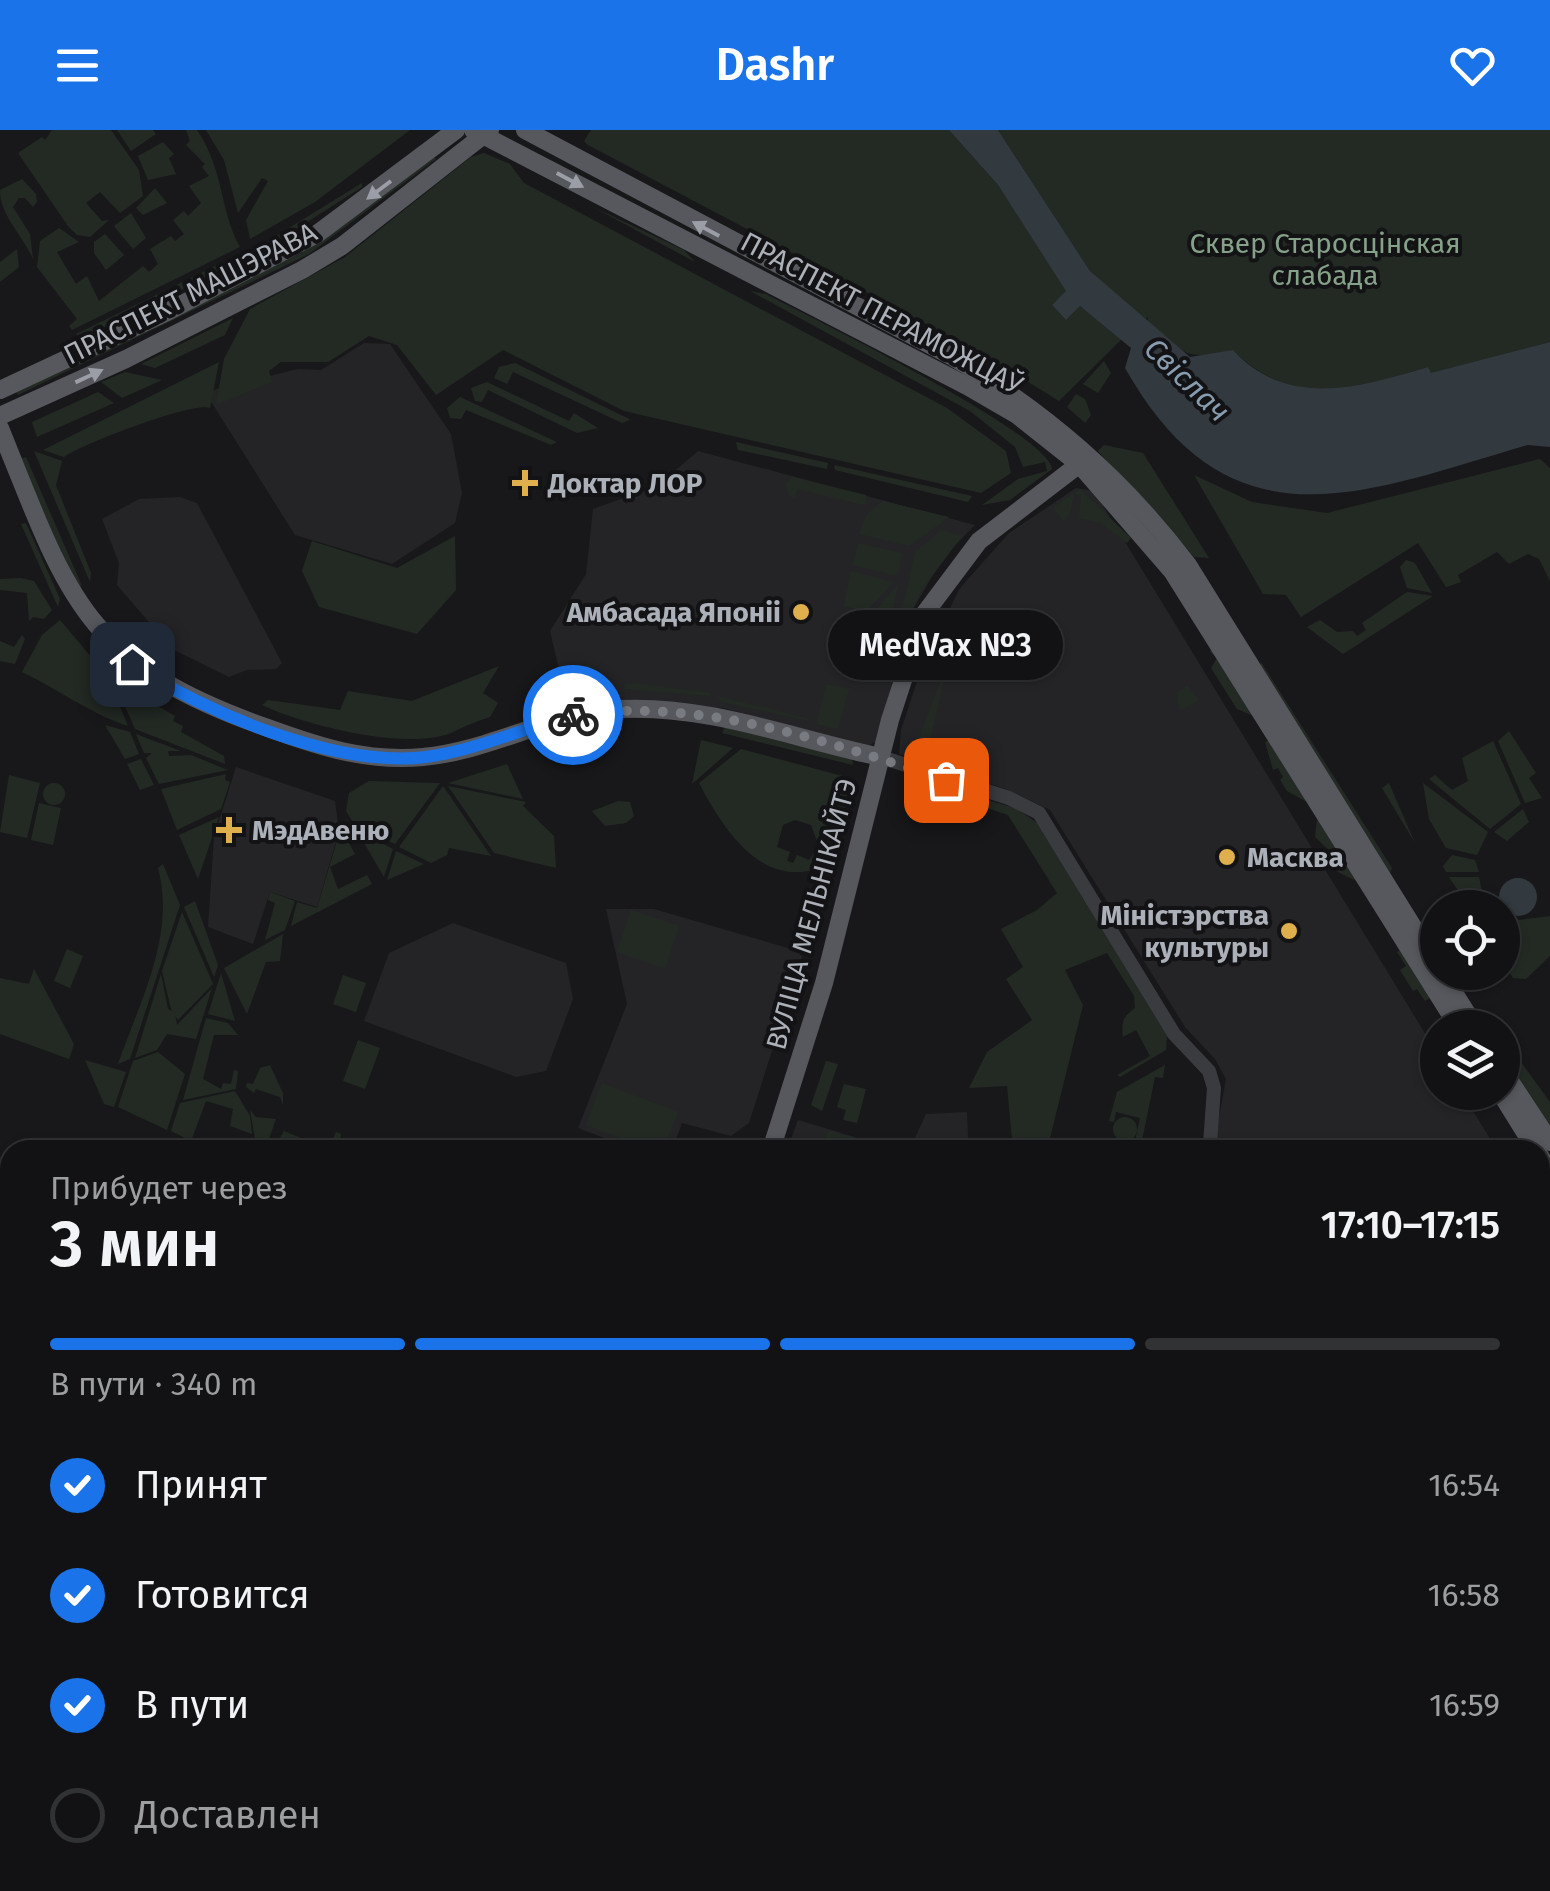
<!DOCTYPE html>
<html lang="ru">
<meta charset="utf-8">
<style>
:root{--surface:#121214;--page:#1b1b1d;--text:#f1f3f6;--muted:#9c9ea0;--line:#313234;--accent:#1a73e8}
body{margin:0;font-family:"Fira Sans",sans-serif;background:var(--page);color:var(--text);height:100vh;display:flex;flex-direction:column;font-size:38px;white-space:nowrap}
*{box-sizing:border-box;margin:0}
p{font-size:32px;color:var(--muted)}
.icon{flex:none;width:55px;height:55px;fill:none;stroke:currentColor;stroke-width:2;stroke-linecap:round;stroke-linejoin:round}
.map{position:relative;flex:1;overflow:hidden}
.details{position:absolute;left:0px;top:1010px;width:1550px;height:752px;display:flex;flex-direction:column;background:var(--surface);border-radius:30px 30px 0 0;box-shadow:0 2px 8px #0004,0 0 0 2px var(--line)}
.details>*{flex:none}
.buttons{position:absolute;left:1420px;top:760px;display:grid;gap:20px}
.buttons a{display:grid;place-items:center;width:100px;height:100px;border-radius:50%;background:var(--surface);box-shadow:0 2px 8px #0004,0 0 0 2px var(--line);font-size:50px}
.pin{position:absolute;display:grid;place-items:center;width:85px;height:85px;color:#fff;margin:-42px;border-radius:20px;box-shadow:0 5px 15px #0006}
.courier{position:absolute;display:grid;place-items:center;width:100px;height:100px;margin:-50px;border:8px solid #1a73e8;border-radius:50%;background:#fff;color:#222;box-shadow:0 2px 12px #0007}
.bubble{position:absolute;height:70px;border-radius:35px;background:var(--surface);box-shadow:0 2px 8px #0004,0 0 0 2px var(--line);font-size:32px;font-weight:600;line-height:70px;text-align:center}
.headline em{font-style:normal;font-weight:600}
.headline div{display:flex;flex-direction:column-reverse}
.headline{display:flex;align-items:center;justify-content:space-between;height:170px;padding:0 50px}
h1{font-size:65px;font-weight:600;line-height:75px}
.bar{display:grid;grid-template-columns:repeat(4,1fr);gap:15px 10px;align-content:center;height:120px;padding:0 50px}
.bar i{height:12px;border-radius:8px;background:var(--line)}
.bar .on{background:var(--accent)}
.bar p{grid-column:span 4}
ol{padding:0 50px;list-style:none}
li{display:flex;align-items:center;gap:30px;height:110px}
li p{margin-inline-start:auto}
li .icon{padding:10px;border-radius:50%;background:var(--accent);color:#fff;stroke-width:4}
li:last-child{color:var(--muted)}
li i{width:55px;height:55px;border:5px solid var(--line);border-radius:50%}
header{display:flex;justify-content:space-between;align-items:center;height:130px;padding:0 50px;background:var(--accent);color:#fff;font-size:45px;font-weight:600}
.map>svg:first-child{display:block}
.built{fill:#242427}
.green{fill:#232a24;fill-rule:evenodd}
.water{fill:#32393f}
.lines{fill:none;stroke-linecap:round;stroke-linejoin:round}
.minor{stroke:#3a3b3f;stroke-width:14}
.major{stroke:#56585d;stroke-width:18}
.oneway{fill:#9b9ea6}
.done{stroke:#787b81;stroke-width:10;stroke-dasharray:0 18}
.route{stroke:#1a73e8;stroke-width:12}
.poi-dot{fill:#deaf4c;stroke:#131315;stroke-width:4}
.labels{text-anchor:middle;stroke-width:8;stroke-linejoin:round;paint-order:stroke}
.park-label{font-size:28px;fill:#85a187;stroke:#131315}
.street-label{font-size:28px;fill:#acb0b8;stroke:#131315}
.poi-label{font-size:28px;font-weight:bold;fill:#acb0b8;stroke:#131315;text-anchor:start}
.water-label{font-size:30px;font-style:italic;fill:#879caf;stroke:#131315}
</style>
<header><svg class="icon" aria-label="menu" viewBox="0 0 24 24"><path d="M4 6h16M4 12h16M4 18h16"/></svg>Dashr<svg class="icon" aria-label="heart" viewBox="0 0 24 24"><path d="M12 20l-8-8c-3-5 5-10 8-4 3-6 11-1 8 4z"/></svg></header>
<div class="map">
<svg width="1550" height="1761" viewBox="0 0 1550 1761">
<rect width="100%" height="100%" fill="#18181a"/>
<g class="built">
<path d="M364 213 390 214 451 304 462 363 455 393 392 434 295 405 205 262 298 239 321 240Z"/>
<path d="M698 321 975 395 942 429 910 485 877 611 868 616 723 578 626 576 569 582 550 501 586 444 593 379 657 356Z"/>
<path d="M1076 358 1094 361 1437 923 1438 962 1462 963 1497 1020H1213L1226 949 1215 929 1185 897 1050 680 1006 659 899 624 901 600 925 527 960 458 1009 403Z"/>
<path d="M180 367 197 373 282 533 276 539 247 540 229 547 172 519 117 455 119 433 102 389 139 369Z"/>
<path d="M236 637 335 671 339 701 317 777 270 762 253 814 208 797 214 707Z"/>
<path d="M606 779H654L798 821 802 827 749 993 731 1006 682 993 672 1020H636L578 998 627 874Z"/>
<path d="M453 793 566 833 573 869 546 941 516 947 364 891 389 823Z"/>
<path d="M967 982 968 1009 962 1011V1020H787L798 990 868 1011 914 1010 926 984Z"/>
<path d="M1550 1683V1761H1488L1495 1753 1540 1752V1696Z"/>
</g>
<g class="green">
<path d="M52 0H111L139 40 143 66 120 83 100 62 86 73 102 91 109 90 90 107 77 105 68 96 18 23 42 7 45 10Z"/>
<path d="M117 0H153L156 4 131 21Z"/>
<path d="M186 0H197C225 42 219 79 240 117L72 200 69 196 77 189 37 137 40 111 59 98 79 112 57 122 76 154 87 146 99 171 143 136 149 142 158 134 150 119 171 106 175 111 184 104 173 90 184 81 188 86 201 73 189 56 209 46 202 37 205 34 186 15 190 11Z"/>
<path d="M206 0H410L315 72 250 109 246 90 268 51 262 48 238 83 224 30Z"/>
<path d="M591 0H949L998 55 1067 161 1052 175 1066 190 1080 176 1123 208 1059 271 987 226 588 15 584 11Z"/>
<path d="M998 0H1550V212L1431 244 1428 237C1354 259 1295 281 1233 220 1182 232 1185 222 1147 193L1148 187 1144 190 1090 141Z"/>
<path d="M163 12 174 24 169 28 176 44 148 50 138 26Z"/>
<path d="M484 23 510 34 524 53 947 278 1006 321 1011 343 981 363 624 281 503 220 436 265 397 215 369 206 328 232H281L269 241 272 252 216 275 224 229 250 179 345 127 471 27Z"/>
<path d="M433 26 436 29 309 124 18 265 16 262 301 123Z"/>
<path d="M22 49 36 64 37 72 33 77 25 68H19L13 77 30 104 33 129C23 105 0 86 0 60Z"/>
<path d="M362 53V57L265 119 258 117Z"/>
<path d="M155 58 167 73 143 85 136 78Z"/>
<path d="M593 77 684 120 695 132Z"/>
<path d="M131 83 146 108 133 119 114 96Z"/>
<path d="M105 104 124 125 106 140 94 123V112Z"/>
<path d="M17 119 19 137 0 152V132Z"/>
<path d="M242 123 240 131 82 208 76 204Z"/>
<path d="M750 161 766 164C808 186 1049 304 1052 339L1010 370 982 375 1018 349 1047 341 1045 332 1023 337 1015 317 970 281Z"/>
<path d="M233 188 225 205 155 238 141 234Z"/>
<path d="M1104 231 1111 243 1098 263 1083 254Z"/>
<path d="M219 232 210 278C193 271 80 315 64 327L43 320Z"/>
<path d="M515 233 629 289 630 290 622 293 513 242 507 254 494 248 499 237Z"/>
<path d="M125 242 162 250 122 268 101 252Z"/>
<path d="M487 252 569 291 574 283 598 298 577 303 488 260 482 272 475 271 471 258Z"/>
<path d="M98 262 114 273 37 307 32 292Z"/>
<path d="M1076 264 1085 269 1091 285 1085 293 1067 277Z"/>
<path d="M460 267 557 312 551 315 466 280 461 289 450 288 447 278Z"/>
<path d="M736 312 828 333 827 339 738 320Z"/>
<path d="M1104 315 1143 323 1209 428 1194 427 1098 321Z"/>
<path d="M34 321 62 331 56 355 91 443 90 452Z"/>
<path d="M26 327 82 456 75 453 20 329Z"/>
<path d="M1540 329 1550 338V451L1539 429 1528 424 1509 434 1497 422 1458 445 1461 452 1446 457 1418 413 1301 487 1286 465 1263 464 1194 345 1252 372 1327 383Z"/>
<path d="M834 335 972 366 968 372 835 340Z"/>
<path d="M793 347 866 365 867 370 863 375 797 359 794 368 789 366 785 353Z"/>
<path d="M1080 359 1131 408 1127 413 1100 393 1079 388 1081 365 1074 364 1070 385 1063 391 1053 378 1010 407Z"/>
<path d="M883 371 949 387 909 416 859 404 866 385Z"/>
<path d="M26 393 60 469 58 477 21 394Z"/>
<path d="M942 400 962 406 921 461 894 519 915 422Z"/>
<path d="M455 406 456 460 417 504 319 477 302 441 312 411 397 438Z"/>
<path d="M858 413 902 423 899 442 894 445 853 435Z"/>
<path d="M1406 430 1415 433 1432 463 1407 458 1400 437Z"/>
<path d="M851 441 893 452 866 482 844 476Z"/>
<path d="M21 448 34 451 52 480 44 489 33 487 29 491 27 463 0 460V449Z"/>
<path d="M898 454 897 460 881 533C863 490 869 489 898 454Z"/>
<path d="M1407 462 1433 466 1343 524 1307 497 1320 490 1337 502 1353 501 1357 506 1366 500 1362 493Z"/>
<path d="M60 490 108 547 128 596C91 584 58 559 22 542L42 505Z"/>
<path d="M22 505 25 509 15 534 0 531V511L14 517Z"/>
<path d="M1212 516 1256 587 1237 579 1211 538 1217 528 1210 522Z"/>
<path d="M1261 532 1392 738 1390 743 1260 535Z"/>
<path d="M587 533 604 545V559L593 560 579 546Z"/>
<path d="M947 535 926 630 940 634 939 639 910 631Z"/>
<path d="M499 536 483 563 498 573 490 587C477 591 465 596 455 601 413 623 303 595 262 575L268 570 340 580 348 561 412 571Z"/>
<path d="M114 551 175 586 173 591 183 596 181 602 224 626 225 634 135 599Z"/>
<path d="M634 553 710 563 711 566 625 559 624 554Z"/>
<path d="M826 554 849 559 838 599 816 594Z"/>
<path d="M1187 555 1199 570 1179 581 1177 563Z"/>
<path d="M718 566 809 589V591L721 572Z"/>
<path d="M105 595 130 602 139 624 125 629Z"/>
<path d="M726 595 843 627 852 629 853 635 722 603Z"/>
<path d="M1509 601 1536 643 1529 648 1542 668 1525 673 1498 611Z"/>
<path d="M136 604 181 621H168L169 626 191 625 228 640 159 654 146 628 152 623H144Z"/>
<path d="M701 610 733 618 692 654Z"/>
<path d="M1270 610 1306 669 1305 671 1287 661 1280 650 1283 647 1278 638 1273 640 1265 612Z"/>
<path d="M1493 611 1521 674 1490 699 1429 649 1435 645 1452 660 1468 651 1462 628Z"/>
<path d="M741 619 850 648 836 730C769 769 727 706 699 653ZM795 690 811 695 819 716 809 730 797 725 793 733 787 731 790 722 777 717 783 695Z"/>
<path d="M141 629 154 655 140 660 127 634Z"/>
<path d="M507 634 523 669 448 653Z"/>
<path d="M226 644 225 650 230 652 221 679 177 700 161 659Z"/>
<path d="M9 645 40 653 27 708 0 702Z"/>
<path d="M369 651 436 653H440L395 714 354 694 346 681 349 663Z"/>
<circle cx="54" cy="664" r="11"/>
<path d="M1389 653 1415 713 1382 658Z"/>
<path d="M1423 653 1488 702 1477 725 1446 718 1429 689Z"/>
<path d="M443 656 491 726 449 718 447 725 431 733 399 717Z"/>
<path d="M448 656 526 672 523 676 554 706 556 738 494 723Z"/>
<path d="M961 663 1016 678 1037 693 1167 906 1166 920 1120 947 1117 945 1150 926 1136 900 1123 907C1121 891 1123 887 1135 878L1134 866 1107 823 1065 840 1083 875 1047 1020H1013L1007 956 969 958 987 922 1032 890 1006 849 1023 837 1001 799 1037 780 1057 763 1008 685 960 669Z"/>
<path d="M618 671 630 672 634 686 626 693 605 696 592 681Z"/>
<path d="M39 673 61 678 53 715 31 710Z"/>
<path d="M1523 679 1529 692 1507 711 1494 702Z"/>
<path d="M219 687 198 749 179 705Z"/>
<path d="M1317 688 1356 748 1354 750 1338 742 1329 720 1315 707Z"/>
<path d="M336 689 355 724 330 737 338 759 367 745 372 754 291 796 297 772 317 778 339 704 320 698Z"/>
<path d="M356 699 393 719 384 747Z"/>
<path d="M396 721 424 734 387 750Z"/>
<path d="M1452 725 1475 730 1479 742H1446L1443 736Z"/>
<path d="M163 734 180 775 130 929 118 934C140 871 176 805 158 738Z"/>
<path d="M1449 747H1479L1484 771 1469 777Z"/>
<path d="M270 762 295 771 285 800 265 810 275 773 268 770Z"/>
<path d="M195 771 218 835 214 847 184 777Z"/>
<path d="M631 780 679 796 665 838 617 822Z"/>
<path d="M182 782 213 854 178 890 171 879 162 841Z"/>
<path d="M1550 786V826L1526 849 1513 848 1503 832V792Z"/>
<path d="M283 804 280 831 266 832 247 884 224 838Z"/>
<path d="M67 819 83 826 70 858 54 851Z"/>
<path d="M1400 820 1430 868 1425 871 1417 859 1413 861 1400 840 1406 836 1397 822Z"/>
<path d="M34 839 74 914 69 929 0 904V848L29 854Z"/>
<path d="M221 843 235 891 208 884Z"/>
<path d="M161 844 168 879 175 882 177 895 212 858 196 909 167 904 157 920 135 928Z"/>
<path d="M343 845 366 853 356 882 333 874Z"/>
<path d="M206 888 228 893 238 905H214L203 949 221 959 223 953 231 954 234 940 238 941 236 959 183 970Z"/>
<path d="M358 910 380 918 365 959 343 951Z"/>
<path d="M158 922 185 944 167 1000 118 977 133 931Z"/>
<path d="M1518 928 1550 972V999L1509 933Z"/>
<path d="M85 930 126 942 114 977 104 974Z"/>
<path d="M826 931 838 934 822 981 811 975Z"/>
<path d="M270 935 283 963V975L280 967 256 959 254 963 246 957 247 953 253 954 260 938Z"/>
<path d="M1165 935 1163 948 1155 947 1140 1020H1120L1121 1013 1134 1016 1140 988 1116 982 1114 992 1109 991 1117 962Z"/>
<path d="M602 953 678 982 663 1020H651L586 995Z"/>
<path d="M844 954 866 959 857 993 843 990 846 980 837 977Z"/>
<path d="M235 961 250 986 252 1004 230 996 233 979 206 971 191 1011 171 1001 180 973Z"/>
<path d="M250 980 256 987 276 989 265 1020H257Z"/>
<circle cx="1125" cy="999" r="12"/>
<path d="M284 1001 328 1019 336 1002 341 1004 339 1020H273Z"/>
<path d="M829 1001 868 1011 892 1010V1020H861L826 1008Z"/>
<path d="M0 1057 10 1061V1268L0 1257Z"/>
<path d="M10 1531V1752L135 1753 136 1761H0V1532Z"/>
</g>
<g class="water">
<path d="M949 0H998L1090 141 1190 227 1233 220C1289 280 1360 257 1428 237L1431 243 1550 212V317L1528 315C1363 363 1230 424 1125 238L1131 218 1080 176 1066 190 1052 175 1066 161 998 55Z"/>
<circle cx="1518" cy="767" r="19"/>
</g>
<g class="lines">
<g class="minor">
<path d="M881 627 1009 668 1039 683 1174 904 1209 941 1214 958 1210 1014"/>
<path d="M0 1053 10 1057"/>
<path d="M324 1761 332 1752"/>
<path d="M1209 1761 1215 1752"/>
</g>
<g class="major">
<path d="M473 0 967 256 1017 285 1080 335 1172 441 1459 898"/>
<path d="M525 0 951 226C1045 282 1122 348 1188 435L1438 837"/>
<path d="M0 260 167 182 317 104 456 0"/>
<path d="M0 286 126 229 302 140 342 116 490 0"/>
<path d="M0 298C68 467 84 534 268 598 320 617 366 632 423 627 491 621 552 582 621 579 711 575 794 609 881 627"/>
<path d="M1441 842 1476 898"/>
<path d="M1502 939 1550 1012"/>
<path d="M1500 962 1536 1020"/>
<path d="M771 1020 824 853 890 590 925 483 979 411 1086 329"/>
<path d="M1540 1026 1550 1042"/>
<path d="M0 1300 10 1304"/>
<path d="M0 1322 10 1324"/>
<path d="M1540 1654 1550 1642"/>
<path d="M1540 1679 1550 1667"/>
<path d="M607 1752 619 1761"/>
<path d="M1056 1752 1067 1761"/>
<path d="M1081 1752 1092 1761"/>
<path d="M1455 1761 1462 1752"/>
<path d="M1477 1761 1483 1752"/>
</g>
</g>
<defs><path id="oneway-solid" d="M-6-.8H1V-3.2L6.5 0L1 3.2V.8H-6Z" transform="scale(2.5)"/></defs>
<g class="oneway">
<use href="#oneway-solid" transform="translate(570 50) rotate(28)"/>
<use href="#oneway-solid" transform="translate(379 60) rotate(143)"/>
<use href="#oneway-solid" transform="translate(706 99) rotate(-152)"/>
<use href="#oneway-solid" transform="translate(89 246) rotate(-25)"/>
</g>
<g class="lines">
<path class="done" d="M573 585C700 567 825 611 946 650"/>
<path class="route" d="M132 534C205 583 337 638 426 627 477 620 524 598 573 585"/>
</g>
<g class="poi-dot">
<path d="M520 338h10v10h10v10h-10v10h-10v-10h-10v-10h10z"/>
<circle cx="801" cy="482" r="10"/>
<path d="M224 685h10v10h10v10h-10v10h-10v-10h-10v-10h10z"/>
<circle cx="1227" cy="727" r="10"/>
<circle cx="1289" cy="801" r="10"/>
</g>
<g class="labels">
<g class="park-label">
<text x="1325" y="123">Сквер Старосцінская<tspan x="1325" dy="32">слабада</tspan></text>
</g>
<g class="street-label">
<text transform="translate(190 163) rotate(-27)" y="10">ПРАСПЕКТ МАШЭРАВА</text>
<text transform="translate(882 183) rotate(28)" y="10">ПРАСПЕКТ ПЕРАМОЖЦАЎ</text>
<text transform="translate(811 784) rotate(-75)" y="10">ВУЛІЦА МЕЛЬНІКАЙТЭ</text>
</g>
<g class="poi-label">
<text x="548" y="363">Доктар ЛОР</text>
<text x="781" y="492" text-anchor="end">Амбасада Японіі</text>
<text x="252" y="710">МэдАвеню</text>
<text x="1247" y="737">Масква</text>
<text x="1269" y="795" text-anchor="end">Міністэрства<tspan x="1269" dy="32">культуры</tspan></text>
</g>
<g class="water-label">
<text transform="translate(1187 250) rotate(44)" y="10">Свіслач</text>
</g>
</g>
</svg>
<div class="buttons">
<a><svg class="icon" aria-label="locate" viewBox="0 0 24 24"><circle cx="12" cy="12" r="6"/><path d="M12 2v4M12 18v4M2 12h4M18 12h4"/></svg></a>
<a><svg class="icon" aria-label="layers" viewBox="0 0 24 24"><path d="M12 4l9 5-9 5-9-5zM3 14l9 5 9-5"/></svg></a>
</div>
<div class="pin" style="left:946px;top:650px;background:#ea580c"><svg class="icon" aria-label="bag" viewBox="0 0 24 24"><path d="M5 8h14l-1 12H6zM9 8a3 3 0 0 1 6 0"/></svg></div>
<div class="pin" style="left:132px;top:534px;background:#1f2937"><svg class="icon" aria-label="home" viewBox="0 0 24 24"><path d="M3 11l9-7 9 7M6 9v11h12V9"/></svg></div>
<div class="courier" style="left:573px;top:585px"><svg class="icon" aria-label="bike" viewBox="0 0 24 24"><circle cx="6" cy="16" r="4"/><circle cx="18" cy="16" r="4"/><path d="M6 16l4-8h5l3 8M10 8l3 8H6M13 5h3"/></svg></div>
<div class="bubble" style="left:828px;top:480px;width:235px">MedVax №3</div>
<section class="details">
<div class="headline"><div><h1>3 мин</h1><p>Прибудет через</p></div><em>17:10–17:15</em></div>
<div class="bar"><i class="on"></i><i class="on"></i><i class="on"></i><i></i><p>В пути · 340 m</p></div>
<ol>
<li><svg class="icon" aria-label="check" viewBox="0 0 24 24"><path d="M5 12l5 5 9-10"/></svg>Принят<p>16:54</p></li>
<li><svg class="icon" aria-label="check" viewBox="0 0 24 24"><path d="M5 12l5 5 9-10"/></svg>Готовится<p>16:58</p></li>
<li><svg class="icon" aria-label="check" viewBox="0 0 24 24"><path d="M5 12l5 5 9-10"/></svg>В пути<p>16:59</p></li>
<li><i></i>Доставлен</li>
</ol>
</section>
</div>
